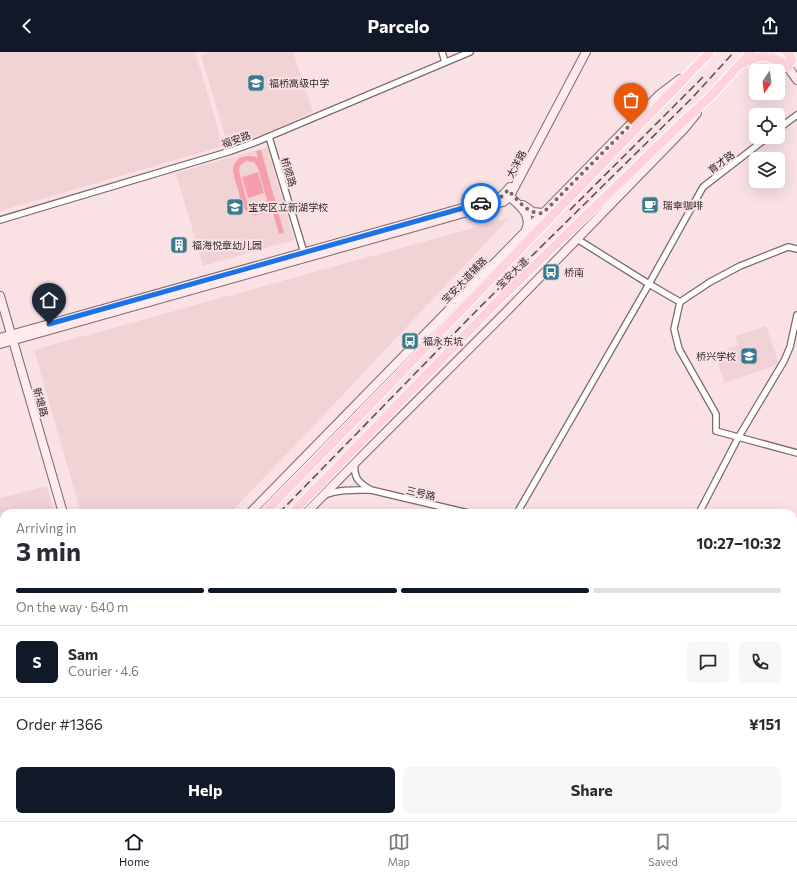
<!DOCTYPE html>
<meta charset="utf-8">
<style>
:root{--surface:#fff;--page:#f7f7f7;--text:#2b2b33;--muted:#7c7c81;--line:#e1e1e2;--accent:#111827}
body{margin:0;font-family:Commissioner,"Noto Sans SC",sans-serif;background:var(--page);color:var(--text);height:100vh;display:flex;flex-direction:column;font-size:15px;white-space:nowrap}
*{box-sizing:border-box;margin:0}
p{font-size:13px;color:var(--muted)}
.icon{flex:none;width:22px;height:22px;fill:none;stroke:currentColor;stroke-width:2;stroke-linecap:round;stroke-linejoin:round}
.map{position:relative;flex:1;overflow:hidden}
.sheet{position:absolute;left:0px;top:457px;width:797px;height:312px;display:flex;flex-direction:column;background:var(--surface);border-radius:12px 12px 0 0;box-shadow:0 4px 16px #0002}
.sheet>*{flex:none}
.needle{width:26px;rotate:194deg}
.fabs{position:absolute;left:749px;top:12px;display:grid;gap:8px}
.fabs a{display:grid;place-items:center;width:36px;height:36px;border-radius:6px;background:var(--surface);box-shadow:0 4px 16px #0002;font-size:20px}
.pin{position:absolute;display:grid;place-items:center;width:34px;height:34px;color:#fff;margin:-41px -17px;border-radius:50% 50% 50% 0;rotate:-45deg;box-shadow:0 0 4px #0007}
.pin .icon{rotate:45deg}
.courier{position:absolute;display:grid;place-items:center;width:40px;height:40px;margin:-20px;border:3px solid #1a73e8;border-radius:50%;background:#fff;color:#222;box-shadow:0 1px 5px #0007}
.overview em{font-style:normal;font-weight:700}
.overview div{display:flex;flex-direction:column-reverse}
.overview{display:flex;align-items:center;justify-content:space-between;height:68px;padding:0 16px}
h1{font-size:26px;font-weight:700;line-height:30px}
.bar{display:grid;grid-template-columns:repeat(4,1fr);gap:6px 4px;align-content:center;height:48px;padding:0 16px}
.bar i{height:5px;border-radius:3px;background:var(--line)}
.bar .active{background:var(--accent)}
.bar p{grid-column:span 4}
.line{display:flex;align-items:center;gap:10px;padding:0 16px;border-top:1px solid var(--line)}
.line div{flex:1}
.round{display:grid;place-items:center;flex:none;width:42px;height:42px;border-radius:6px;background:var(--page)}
.action{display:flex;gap:8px;margin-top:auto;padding:8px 16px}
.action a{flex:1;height:46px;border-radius:6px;background:var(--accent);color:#fff;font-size:16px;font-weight:700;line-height:46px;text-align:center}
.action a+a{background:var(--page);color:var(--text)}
header{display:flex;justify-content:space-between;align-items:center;height:52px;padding:0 16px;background:var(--accent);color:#fff;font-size:18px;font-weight:700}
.tab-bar{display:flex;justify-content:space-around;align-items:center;height:56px;border-top:1px solid var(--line);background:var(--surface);font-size:11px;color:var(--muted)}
.tab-bar a{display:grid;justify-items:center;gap:2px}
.tab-bar .active{color:var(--accent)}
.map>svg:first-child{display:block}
.built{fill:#f1d2d5}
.green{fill:#f59fac;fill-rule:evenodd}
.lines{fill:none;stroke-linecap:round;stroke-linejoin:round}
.street-casing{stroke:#7d696b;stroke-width:8}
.secondary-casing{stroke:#7d696b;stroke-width:10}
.primary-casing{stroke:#fff;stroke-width:11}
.street{stroke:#fff;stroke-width:5.5}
.secondary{stroke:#ffeaed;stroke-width:8}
.primary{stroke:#fed4da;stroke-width:9}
.rail{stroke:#564b4c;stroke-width:1.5;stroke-dasharray:8 4;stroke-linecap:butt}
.done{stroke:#76696a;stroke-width:4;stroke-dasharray:0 7.2}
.route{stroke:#1a73e8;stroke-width:5}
.labels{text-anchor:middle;stroke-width:4;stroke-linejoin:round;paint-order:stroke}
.poi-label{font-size:10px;fill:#302829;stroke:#f9e1e4;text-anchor:start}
.street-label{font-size:10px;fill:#302829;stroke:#f9e1e4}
</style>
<header><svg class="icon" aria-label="back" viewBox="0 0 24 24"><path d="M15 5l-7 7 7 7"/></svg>Parcelo<svg class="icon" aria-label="share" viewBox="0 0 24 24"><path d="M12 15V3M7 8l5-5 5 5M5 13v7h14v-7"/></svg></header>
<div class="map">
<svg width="797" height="769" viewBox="0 0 797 769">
<rect width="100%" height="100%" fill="#f9e1e4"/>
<g class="built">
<path d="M0 0H195L223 94 0 159Z"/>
<path d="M209 0H293L313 60 268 80 228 94 201 3Z"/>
<path d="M267 95 294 188 203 214 176 121Z"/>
<path d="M509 166 321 366 230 461H81L34 298Z"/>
<path d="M766 274 779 312 725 331 716 306 728 302 727 297 738 293 735 284Z"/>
<path d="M47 434 54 461H4V471L0 469V446Z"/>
<path d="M793 543 797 545V638L793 647Z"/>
<path d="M797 717V769H774L776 765H793V726Z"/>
<path d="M198 765H315L313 769H196Z"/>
<path d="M326 765H421L420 769H334Z"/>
<path d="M635 765H729L728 769H634Z"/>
</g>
<g class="green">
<path d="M261 98 284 181 279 182 271 154C264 163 251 168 243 155 240 150 240 143 238 137 236 132 234 125 233 119 233 105 247 101 258 106L256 99ZM246 109 254 110 258 116 267 148 265 152 259 157 252 156 247 150 239 119 240 114Z"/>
<path d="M258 120 264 141 248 146 242 125Z"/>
</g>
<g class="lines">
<defs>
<g id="street">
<path d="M442 0 445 10"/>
<path d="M778 77 797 63"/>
<path d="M269 85 305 204"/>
<path d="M0 168 231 99 256 90 470 0"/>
<path d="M577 187 649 232 680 250 674 277 679 297 716 362V379L797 401"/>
<path d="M680 250 710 230 740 214 788 195 797 197"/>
<path d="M371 438 468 461"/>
<path d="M325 443C339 437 355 438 371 438 359 431 353 426 355 411"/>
<path d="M517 461 649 232 703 135 768 85"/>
<path d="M699 461 738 386 784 309 790 295 797 263"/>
<path d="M793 507 797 509"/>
<path d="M189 769 191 765"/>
<path d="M429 769 430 765"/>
<path d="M510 769 511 765"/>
<path d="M681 769 682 765"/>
</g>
<g id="secondary">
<path d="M777 0 797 28"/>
<path d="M506 141C517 152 533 161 526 178"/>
<path d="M523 153 533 160 543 161"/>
<path d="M0 244 63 461"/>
<path d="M0 286 498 146 503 143 510 135"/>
<path d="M0 292 503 150 507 147 511 142 586 0"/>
<path d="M250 461 659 43 680 27"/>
<path d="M306 461 356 410 510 256 684 77 697 61"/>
<path d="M793 673 797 665"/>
<path d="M793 695 797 687"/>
<path d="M0 741 4 734"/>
<path d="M564 765 576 769"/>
<path d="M578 765 592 769"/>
<path d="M31 769 34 765"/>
<path d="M748 769 750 765"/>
<path d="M758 769 760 765"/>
</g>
<g id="primary">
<path d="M788 0 792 9"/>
<path d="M744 11C762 1 772 3 788 15"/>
<path d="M264 461 395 327 710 0"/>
<path d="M292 461 499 248 679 73 710 45 751 0"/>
<path d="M0 756 4 750"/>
<path d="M18 769 20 765"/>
</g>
</defs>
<use href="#street" class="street-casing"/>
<use href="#secondary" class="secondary-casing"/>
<use href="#primary" class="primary-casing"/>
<use href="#street" class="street"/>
<use href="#secondary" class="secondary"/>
<use href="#primary" class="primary"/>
<g class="rail">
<path d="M570 158 705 23"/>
<path d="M279 461 479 256 692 46 734 0"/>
<path d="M0 769 4 764"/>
<path d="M9 769 12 765"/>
</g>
</g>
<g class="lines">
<path class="done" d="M481 151 501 145 508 138C518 148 528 163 543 161L631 72"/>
<path class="route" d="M49 272 481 151"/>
</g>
<defs>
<symbol id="school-square" viewBox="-11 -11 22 22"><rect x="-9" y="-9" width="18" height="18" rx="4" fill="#3a7a8d" stroke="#f9e1e4"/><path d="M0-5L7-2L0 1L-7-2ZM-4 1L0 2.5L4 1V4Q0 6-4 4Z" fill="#fff"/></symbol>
<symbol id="cafe-square" viewBox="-11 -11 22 22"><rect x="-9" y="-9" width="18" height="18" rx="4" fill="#3a7a8d" stroke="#f9e1e4"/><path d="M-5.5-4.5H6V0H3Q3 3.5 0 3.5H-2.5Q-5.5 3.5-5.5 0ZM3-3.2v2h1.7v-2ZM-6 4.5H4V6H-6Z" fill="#fff"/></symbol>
<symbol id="building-square" viewBox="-11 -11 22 22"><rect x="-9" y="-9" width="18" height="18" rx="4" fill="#3a7a8d" stroke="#f9e1e4"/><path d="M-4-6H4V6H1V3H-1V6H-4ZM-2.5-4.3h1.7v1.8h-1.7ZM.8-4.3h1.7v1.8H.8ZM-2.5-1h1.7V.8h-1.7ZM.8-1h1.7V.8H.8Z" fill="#fff"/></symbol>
<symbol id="bus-square" viewBox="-11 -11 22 22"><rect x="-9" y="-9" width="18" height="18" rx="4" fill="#3a7a8d" stroke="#f9e1e4"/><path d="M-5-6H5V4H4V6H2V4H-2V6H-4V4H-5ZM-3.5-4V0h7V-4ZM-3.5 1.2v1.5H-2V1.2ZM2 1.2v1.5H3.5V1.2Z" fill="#fff"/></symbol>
</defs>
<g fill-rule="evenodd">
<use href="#school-square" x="246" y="21" width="20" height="20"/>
<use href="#cafe-square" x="640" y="143" width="20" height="20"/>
<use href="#school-square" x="225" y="145" width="20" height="20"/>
<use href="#building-square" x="169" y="183" width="20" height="20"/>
<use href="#bus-square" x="541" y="210" width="20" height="20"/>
<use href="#bus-square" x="400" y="279" width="20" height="20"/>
<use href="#school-square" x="739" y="294" width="20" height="20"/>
</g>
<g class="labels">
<g class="poi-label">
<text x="269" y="35">福桥高级中学</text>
<text x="663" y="157">瑞幸咖啡</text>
<text x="248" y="159">宝安区立新湖学校</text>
<text x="192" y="197">福海悦章幼儿园</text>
<text x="564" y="224">桥南</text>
<text x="423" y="293">福永东坑</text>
<text x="736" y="308" text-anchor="end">桥兴学校</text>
</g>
<g class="street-label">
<text transform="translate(236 87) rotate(-19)" y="4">福安路</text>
<text transform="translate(721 110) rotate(-37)" y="4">育才路</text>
<text transform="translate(516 112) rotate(-62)" y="4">大洋路</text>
<text transform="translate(289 120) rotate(73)" y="4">桥顺路</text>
<text transform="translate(512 221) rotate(-44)" y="4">宝安大道</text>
<text transform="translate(464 228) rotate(-46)" y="4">宝安大道辅路</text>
<text transform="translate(41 350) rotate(74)" y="4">新塘路</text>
<text transform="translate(421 441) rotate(13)" y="4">三号路</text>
</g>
</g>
</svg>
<div class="fabs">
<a><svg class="needle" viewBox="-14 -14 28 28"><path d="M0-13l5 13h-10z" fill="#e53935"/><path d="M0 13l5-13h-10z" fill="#7c7c81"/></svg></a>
<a><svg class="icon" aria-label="locate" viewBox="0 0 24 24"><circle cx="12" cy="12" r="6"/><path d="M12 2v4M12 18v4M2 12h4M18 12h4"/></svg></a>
<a><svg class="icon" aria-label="layers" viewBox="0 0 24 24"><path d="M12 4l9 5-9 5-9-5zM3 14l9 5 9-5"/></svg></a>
</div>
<div class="pin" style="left:631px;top:72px;background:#ea580c"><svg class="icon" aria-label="bag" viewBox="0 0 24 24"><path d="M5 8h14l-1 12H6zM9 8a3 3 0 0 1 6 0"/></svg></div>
<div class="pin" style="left:49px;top:272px;background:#1f2937"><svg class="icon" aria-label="home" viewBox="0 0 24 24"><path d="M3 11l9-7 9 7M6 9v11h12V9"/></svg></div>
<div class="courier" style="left:481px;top:151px"><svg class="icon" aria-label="car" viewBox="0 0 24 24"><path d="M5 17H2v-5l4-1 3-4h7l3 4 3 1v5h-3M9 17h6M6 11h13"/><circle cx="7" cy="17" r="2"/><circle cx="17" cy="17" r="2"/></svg></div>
<section class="sheet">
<div class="overview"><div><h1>3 min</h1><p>Arriving in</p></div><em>10:27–10:32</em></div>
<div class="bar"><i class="active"></i><i class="active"></i><i class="active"></i><i></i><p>On the way · 640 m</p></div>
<div class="line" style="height:72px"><b class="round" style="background:var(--accent);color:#fff">S</b><div><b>Sam</b><p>Courier · 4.6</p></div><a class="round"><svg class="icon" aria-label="chat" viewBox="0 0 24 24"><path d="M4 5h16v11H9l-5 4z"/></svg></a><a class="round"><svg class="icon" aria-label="phone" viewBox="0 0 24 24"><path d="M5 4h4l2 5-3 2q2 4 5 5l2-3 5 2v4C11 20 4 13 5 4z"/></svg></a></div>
<div class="line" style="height:52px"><div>Order #1366</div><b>¥151</b></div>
<div class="action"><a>Help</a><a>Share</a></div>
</section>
</div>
<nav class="tab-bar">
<a class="active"><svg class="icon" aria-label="home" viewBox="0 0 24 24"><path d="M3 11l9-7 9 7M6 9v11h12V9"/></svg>Home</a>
<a><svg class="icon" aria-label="map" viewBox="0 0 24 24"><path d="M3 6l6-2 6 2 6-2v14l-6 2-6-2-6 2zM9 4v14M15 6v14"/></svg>Map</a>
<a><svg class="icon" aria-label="saved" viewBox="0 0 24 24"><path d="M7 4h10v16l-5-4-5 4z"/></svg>Saved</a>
</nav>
